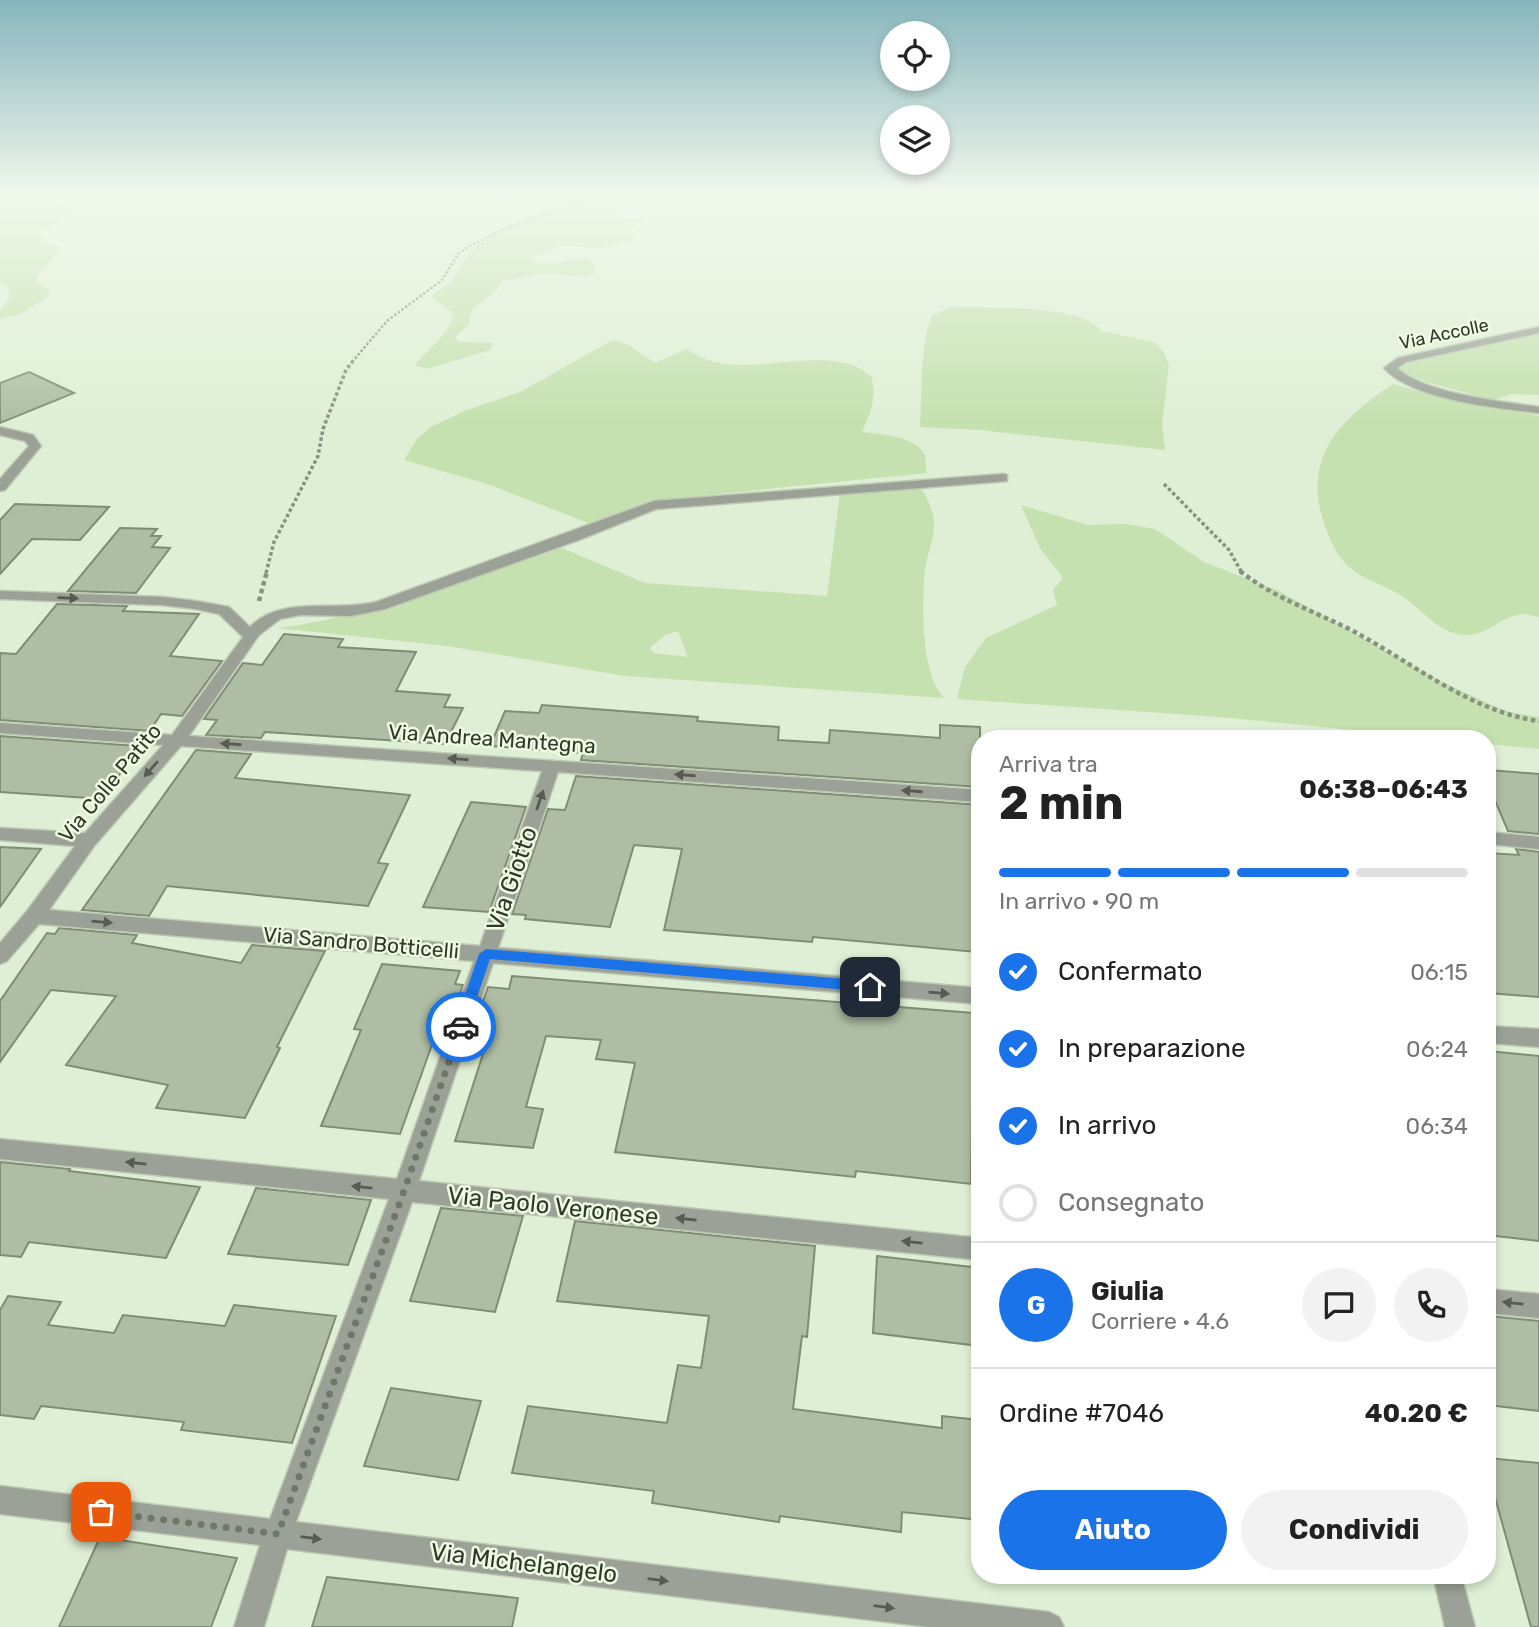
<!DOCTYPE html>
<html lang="it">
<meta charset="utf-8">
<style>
:root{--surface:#fff;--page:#f2f2f2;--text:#222;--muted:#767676;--line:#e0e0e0;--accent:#1a73e8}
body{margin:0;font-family:Rubik,sans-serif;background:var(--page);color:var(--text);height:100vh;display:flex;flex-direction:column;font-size:26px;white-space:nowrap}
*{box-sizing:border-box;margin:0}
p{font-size:23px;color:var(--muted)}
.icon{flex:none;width:38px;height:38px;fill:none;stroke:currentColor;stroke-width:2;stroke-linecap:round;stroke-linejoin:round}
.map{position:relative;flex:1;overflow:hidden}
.panel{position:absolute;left:971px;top:730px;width:525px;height:854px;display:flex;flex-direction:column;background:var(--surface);border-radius:28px;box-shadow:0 4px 10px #0003}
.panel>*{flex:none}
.buttons{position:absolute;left:880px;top:21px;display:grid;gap:14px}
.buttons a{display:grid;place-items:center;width:70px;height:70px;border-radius:50%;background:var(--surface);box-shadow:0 4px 10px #0003;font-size:35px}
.pin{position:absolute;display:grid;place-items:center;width:60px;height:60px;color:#fff;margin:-30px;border-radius:14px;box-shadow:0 4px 10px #0006}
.courier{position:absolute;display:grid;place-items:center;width:70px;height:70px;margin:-35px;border:5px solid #1a73e8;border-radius:50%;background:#fff;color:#222;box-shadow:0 2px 9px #0007}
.summary em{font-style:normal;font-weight:700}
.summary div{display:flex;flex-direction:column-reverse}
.summary{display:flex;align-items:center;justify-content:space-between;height:119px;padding:0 28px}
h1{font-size:46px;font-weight:700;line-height:52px}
.bar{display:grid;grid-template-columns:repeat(4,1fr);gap:10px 7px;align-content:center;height:84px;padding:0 28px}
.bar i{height:9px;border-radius:5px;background:var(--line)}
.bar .current{background:var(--accent)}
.bar p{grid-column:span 4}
.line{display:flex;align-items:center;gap:18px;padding:0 28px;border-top:2px solid var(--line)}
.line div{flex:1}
.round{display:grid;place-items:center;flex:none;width:74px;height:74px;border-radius:37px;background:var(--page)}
ol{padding:0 28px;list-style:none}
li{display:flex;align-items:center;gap:21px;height:77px}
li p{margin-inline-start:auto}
li .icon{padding:7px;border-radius:50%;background:var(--accent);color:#fff;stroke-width:4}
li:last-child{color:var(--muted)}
li i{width:38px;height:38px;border:4px solid var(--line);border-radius:50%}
.primary-button{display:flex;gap:14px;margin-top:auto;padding:14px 28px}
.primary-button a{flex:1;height:80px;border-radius:42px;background:var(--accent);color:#fff;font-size:28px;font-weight:700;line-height:80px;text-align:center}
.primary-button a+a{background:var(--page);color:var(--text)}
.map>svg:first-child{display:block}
.green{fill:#c4e1af;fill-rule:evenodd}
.building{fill:#aebda4;stroke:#7f8d75;stroke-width:2}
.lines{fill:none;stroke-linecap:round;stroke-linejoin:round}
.minor-casing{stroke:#bccab3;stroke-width:3}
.path-far2{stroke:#879280;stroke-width:2.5;stroke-dasharray:2.5 2;stroke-linecap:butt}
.path-far1{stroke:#879280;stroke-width:3.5;stroke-dasharray:3.5 2.5;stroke-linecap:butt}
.path{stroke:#879280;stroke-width:4.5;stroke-dasharray:4.5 3.5;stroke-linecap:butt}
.minor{fill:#9ba196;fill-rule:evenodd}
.oneway{fill:#565c52}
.route{fill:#1a73e8}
.done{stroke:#6e7768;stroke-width:7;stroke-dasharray:0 12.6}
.labels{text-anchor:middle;stroke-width:5;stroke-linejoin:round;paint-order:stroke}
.far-street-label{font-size:18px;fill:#31372d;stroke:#edfde2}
.street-label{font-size:21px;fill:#31372d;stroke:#edfde2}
.near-street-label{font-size:24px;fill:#31372d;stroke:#edfde2}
</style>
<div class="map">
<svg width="1539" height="1627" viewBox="0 0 1539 1627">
<rect width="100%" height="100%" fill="#dfefd5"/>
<g class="green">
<path d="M0 197H54L62 209 73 216 37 232 44 242 59 247V251L37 276V281L50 292 47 297 19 315 0 319V310L9 299V288L0 283V214L13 207 0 204Z"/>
<path d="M585 197 614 199 613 202 621 209 612 218 648 219 628 230 636 238V240L599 248 559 246 534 257 531 260C555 271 572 253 593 261L595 274 584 276 545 273 503 281C499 285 496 292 492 295 479 306 470 304 470 324L455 337 459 342 493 343 490 350 427 369 415 365C427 350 452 332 453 313L431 296C437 291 447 286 452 280 460 270 463 258 473 249 493 230 557 200 585 197Z"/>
<path d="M952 307C983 308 1085 304 1101 331L1154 342 1163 351 1169 365 1162 424 1165 450 979 430 920 427C922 389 920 352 931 316Z"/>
<path d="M1539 332V395L1511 394 1493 400 1422 381 1402 372 1397 366 1406 360 1459 351Z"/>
<path d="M613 340 629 345 655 363 686 349C735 384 798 348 852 365 859 367 865 372 871 376 877 398 871 412 862 432 880 434 917 436 925 456 926 461 926 468 927 473L649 501 594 525 487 484 404 460 418 438 431 427 467 410 520 392Z"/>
<path d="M1393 384 1435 396 1539 416V617C1534 616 1528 614 1523 614 1497 615 1483 646 1448 631 1432 624 1421 609 1406 599 1389 586 1367 582 1350 568 1337 557 1329 538 1324 523 1301 456 1343 417 1393 384Z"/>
<path d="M921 488C948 532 925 541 924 582 922 613 922 676 944 698L625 676 447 646 278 628C376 615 468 580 562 548L645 583 827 596 840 493ZM678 631 688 657 654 653 650 648 665 635Z"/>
<path d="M1021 505 1088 525 1126 524 1155 529 1204 562 1279 591 1442 682 1506 711 1539 717V749L1488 744V738H1434L1220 717 957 699 965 667 986 638 1057 605 1053 590 1063 578 1040 548Z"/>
</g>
<g class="building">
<path d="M29 372 74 393 0 423V383Z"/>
<path d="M15 504 109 507 80 540 32 539 0 574V520Z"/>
<path d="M120 528 157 529 151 536H161L152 547 170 548 136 593 68 591Z"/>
<path d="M57 604 127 606 123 611 199 614 170 656 222 661 182 716 161 714 150 731 0 720V653L16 654Z"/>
<path d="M284 634 343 639 338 647 416 652 396 691 450 695 444 707 463 708 445 744 265 732 261 738 206 735 217 720 204 719 243 663 262 665Z"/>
<path d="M542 705 698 717 697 721 779 727 778 740 829 743 830 730 940 738V725L980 727V787L581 760 583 753 490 746 505 711 539 713Z"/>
<path d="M0 736 139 746 103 799 0 792Z"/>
<path d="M196 750 251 754 235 778 410 795 378 863 388 864 368 906 167 886 149 916 82 910Z"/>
<path d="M1488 770 1539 774V834L1508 831 1488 784Z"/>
<path d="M576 776 980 805 976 952 813 937 812 942 664 930 682 849 634 845 610 927 525 919 526 915 512 914 548 809 565 810Z"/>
<path d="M471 802 526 807 489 912 423 907Z"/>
<path d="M0 847 41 849 0 907Z"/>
<path d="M1516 849 1539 852V997L1488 993V853L1519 855Z"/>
<path d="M59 928 137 935 132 943 241 963 252 945 325 951 277 1047 280 1048 245 1118 156 1108 168 1085 66 1065 116 996 51 990 0 1062V1001L47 933 55 934Z"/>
<path d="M382 964 460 971 455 984 463 985 447 1028H438L400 1134 321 1126 361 1030 354 1029Z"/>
<path d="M512 976 973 1013 971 1184 856 1171 855 1177 615 1152 635 1063 596 1059 601 1040 546 1036 526 1107 543 1109 533 1148 455 1141 490 1032 473 1030 488 987 509 989Z"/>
<path d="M1488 1051 1539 1056V1241L1488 1235Z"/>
<path d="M0 1162 70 1169 69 1171 200 1187 166 1258 29 1242 21 1257 0 1255Z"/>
<path d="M256 1188 371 1200 348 1265 228 1254Z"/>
<path d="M441 1208 523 1216 495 1312 410 1301Z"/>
<path d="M575 1221 815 1246 807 1337 802 1336 793 1409 942 1428V1416L980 1420V1520L902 1512 901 1532 780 1516 779 1522 652 1503 654 1491 512 1473 528 1406 667 1423 678 1365 701 1368 709 1316 557 1301Z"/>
<path d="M877 1256 980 1268V1346L873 1333Z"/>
<path d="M8 1296 61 1302 48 1325 114 1333 123 1315 225 1326 234 1305 336 1316 292 1443 181 1430 184 1422 41 1406 34 1419 0 1415V1310Z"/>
<path d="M1488 1316 1539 1321V1411L1488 1405Z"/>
<path d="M391 1388 481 1401 458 1480 364 1466Z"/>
<path d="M1488 1458 1539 1463V1627H1531L1488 1472Z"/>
<path d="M100 1537 237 1558 211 1627H59Z"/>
<path d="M327 1577 518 1598 512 1627H312Z"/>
</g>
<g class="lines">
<defs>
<g id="minor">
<path d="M1539 327V333L1406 362 1397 368C1423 393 1503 402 1539 407V413C1498 408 1412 400 1384 368L1398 358Z"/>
<path d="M0 427 33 435 41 446 5 490 0 491V479L29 446 25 441 0 435Z"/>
<path d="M1003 474 1007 475V481L656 509 579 540 385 609 351 616 301 615 280 619 259 635 189 736 980 790V802L558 772 498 948 980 988V1004L493 963 419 1181 980 1238V1260L412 1202 296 1522 1049 1612 1059 1617 1064 1627H929L287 1549 264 1627H234L260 1545 0 1514V1486L270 1519 389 1199 0 1159V1139L397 1179 474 961 39 924 7 961 0 964V943L27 911 75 846 0 840V828L85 833 163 745 0 733V723L172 735 243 637 219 614 196 609 162 605 0 599V591L162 597 196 601 229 607 250 627C281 595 335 612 376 602L654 501ZM181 746 542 771 480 946 49 910 95 845Z"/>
<path d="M1488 832 1539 837V849L1488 844Z"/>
<path d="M1488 1026 1539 1029V1047L1488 1043Z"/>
<path d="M1488 1289 1539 1294V1318L1488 1313Z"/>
<path d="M1433 1575H1461L1475 1627H1445Z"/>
</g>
</defs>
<use href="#minor" class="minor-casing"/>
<path class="path-far2" d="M352 362 387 321 442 280 458 254 468 247 504 229 597 197"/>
<g class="path-far1">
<path d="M1164 484 1229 550 1242 573"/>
<path d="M266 573 274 542 318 456 323 429 346 370 353 361"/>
</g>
<g class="path">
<path d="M1240 571C1274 598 1314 611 1353 631 1413 663 1471 712 1539 721"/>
<path d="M259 601 267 571"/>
</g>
<use href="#minor" class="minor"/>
</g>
<defs><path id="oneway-solid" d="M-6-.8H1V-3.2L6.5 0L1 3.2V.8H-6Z" transform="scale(1.75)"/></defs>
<g class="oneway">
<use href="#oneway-solid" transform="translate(68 598) rotate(2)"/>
<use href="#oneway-solid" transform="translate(231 744) rotate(-176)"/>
<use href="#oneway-solid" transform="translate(458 759) rotate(-176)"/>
<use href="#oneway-solid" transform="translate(151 769) rotate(131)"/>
<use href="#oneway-solid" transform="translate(685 775) rotate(-176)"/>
<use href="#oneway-solid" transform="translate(912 791) rotate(-176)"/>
<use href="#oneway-solid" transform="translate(540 800) rotate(-71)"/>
<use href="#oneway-solid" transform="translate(102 922) rotate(5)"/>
<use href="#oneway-solid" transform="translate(939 993) rotate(5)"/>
<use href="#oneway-solid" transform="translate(136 1163) rotate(-174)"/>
<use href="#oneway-solid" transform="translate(362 1187) rotate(-174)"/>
<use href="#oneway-solid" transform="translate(686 1219) rotate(-174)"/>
<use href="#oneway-solid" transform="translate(912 1242) rotate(-174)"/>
<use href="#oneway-solid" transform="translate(1513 1303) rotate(-174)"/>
<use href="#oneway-solid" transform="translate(311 1538) rotate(7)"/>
<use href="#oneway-solid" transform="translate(658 1580) rotate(7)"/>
<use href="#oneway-solid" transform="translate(884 1607) rotate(7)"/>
</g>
<linearGradient id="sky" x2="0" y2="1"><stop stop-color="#87b5bd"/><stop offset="0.46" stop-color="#f1f8ec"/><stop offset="1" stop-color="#f1f8ec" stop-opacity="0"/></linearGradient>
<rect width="1539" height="425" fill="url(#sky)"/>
<path class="route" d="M486 949 870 981 877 987 870 992 490 959 467 1027 461 1032 454 1027 479 954Z"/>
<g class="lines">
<path class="done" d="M101 1512 278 1534 404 1191 461 1027"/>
</g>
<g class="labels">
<g class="far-street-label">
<text transform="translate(1444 334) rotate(-12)" y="6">Via Accolle</text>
</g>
<g class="street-label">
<text transform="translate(492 739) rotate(4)" y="7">Via Andrea Mantegna</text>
<text transform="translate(110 783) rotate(-50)" y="7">Via Colle Patito</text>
<text transform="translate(361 943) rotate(5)" y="7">Via Sandro Botticelli</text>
</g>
<g class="near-street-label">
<text transform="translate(512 879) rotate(-71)" y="8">Via Giotto</text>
<text transform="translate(553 1206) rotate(6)" y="8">Via Paolo Veronese</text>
<text transform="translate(524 1563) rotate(7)" y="8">Via Michelangelo</text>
</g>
</g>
</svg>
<div class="buttons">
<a><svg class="icon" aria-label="locate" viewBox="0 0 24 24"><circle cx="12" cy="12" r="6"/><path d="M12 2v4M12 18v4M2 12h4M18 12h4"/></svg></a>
<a><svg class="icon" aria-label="layers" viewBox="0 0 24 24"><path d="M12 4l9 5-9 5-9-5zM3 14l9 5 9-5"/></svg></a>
</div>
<div class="pin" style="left:101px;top:1512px;background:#ea580c"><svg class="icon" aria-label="bag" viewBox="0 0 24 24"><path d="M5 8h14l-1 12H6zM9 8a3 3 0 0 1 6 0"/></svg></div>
<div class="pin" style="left:870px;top:987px;background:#1f2937"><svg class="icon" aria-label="home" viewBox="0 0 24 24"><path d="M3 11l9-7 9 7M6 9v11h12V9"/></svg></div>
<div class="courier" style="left:461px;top:1027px"><svg class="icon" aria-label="car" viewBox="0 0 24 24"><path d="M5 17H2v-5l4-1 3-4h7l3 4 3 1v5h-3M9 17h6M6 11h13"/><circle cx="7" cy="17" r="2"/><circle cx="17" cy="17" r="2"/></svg></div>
<section class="panel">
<div class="summary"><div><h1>2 min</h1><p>Arriva tra</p></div><em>06:38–06:43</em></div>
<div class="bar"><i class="current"></i><i class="current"></i><i class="current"></i><i></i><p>In arrivo · 90 m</p></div>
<ol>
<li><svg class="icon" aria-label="check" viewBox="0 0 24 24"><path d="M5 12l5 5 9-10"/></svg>Confermato<p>06:15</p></li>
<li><svg class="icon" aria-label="check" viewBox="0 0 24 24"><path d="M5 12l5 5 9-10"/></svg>In preparazione<p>06:24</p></li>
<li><svg class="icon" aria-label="check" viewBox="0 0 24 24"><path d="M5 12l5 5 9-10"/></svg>In arrivo<p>06:34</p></li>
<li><i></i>Consegnato</li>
</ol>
<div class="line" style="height:126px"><b class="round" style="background:var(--accent);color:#fff">G</b><div><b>Giulia</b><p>Corriere · 4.6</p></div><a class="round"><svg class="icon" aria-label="chat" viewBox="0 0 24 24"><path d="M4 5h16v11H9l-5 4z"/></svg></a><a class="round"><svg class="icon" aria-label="phone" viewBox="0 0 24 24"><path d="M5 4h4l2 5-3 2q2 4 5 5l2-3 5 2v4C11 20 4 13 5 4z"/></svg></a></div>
<div class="line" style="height:91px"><div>Ordine #7046</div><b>40.20 €</b></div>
<div class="primary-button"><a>Aiuto</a><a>Condividi</a></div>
</section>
</div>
